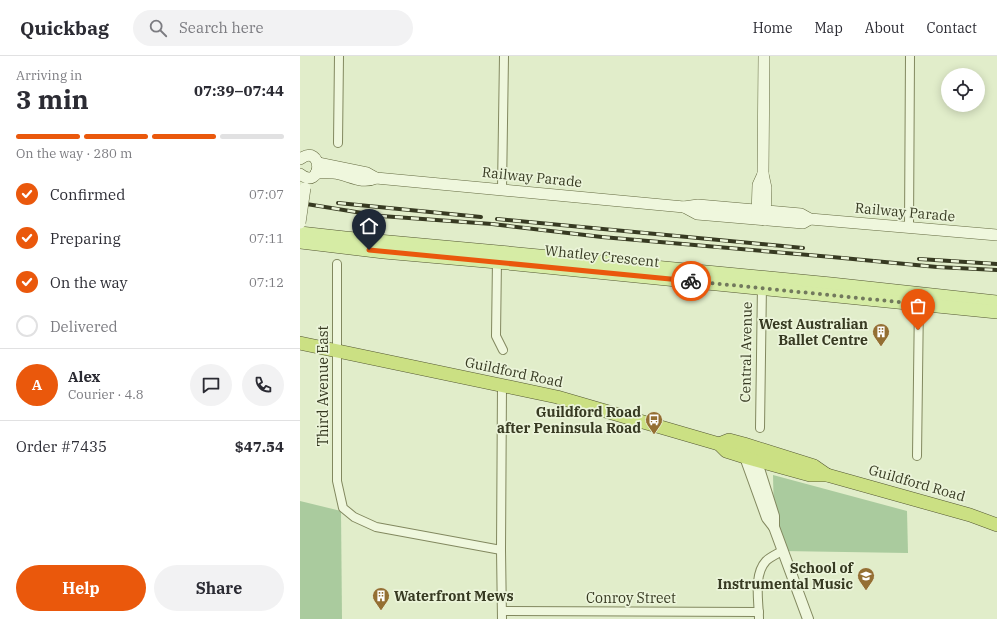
<!DOCTYPE html>
<meta charset="utf-8">
<style>
:root{--surface:#fff;--page:#f2f2f3;--text:#2b2b33;--muted:#7c7c81;--line:#e1e1e2;--accent:#ea580c}
body{margin:0;font-family:"IBM Plex Serif",serif;background:var(--page);color:var(--text);height:100vh;display:flex;flex-direction:column;font-size:15px;white-space:nowrap}
*{box-sizing:border-box;margin:0}
p{font-size:13px;color:var(--muted)}
.icon{flex:none;width:22px;height:22px;fill:none;stroke:currentColor;stroke-width:2;stroke-linecap:round;stroke-linejoin:round}
.map{position:relative;flex:1;overflow:hidden}
.drawer{display:flex;flex-direction:column;background:var(--surface);width:300px}
.drawer>*{flex:none}
.buttons{position:absolute;left:641px;top:12px;display:grid;gap:8px}
.buttons a{display:grid;place-items:center;width:44px;height:44px;border-radius:50%;background:var(--surface);box-shadow:0 2px 10px #0003;font-size:20px}
.pin{position:absolute;display:grid;place-items:center;width:34px;height:34px;color:#fff;margin:-41px -17px;border-radius:50% 50% 50% 0;rotate:-45deg;box-shadow:0 0 4px #0007}
.pin .icon{rotate:45deg}
.courier{position:absolute;display:grid;place-items:center;width:40px;height:40px;margin:-20px;border:3px solid #ea580c;border-radius:50%;background:#fff;color:#222;box-shadow:0 1px 5px #0007}
.summary em{font-style:normal;font-weight:700}
.summary div{display:flex;flex-direction:column-reverse}
.summary{display:flex;align-items:center;justify-content:space-between;height:68px;padding:0 16px}
h1{font-size:26px;font-weight:700;line-height:30px}
.bar{display:grid;grid-template-columns:repeat(4,1fr);gap:6px 4px;align-content:center;height:48px;padding:0 16px}
.bar i{height:5px;border-radius:3px;background:var(--line)}
.bar .active{background:var(--accent)}
.bar p{grid-column:span 4}
.line{display:flex;align-items:center;gap:10px;padding:0 16px;border-top:1px solid var(--line)}
.line div{flex:1}
.round{display:grid;place-items:center;flex:none;width:42px;height:42px;border-radius:21px;background:var(--page)}
ol{padding:0 16px;list-style:none}
li{display:flex;align-items:center;gap:12px;height:44px}
li p{margin-inline-start:auto}
li .icon{padding:4px;border-radius:50%;background:var(--accent);color:#fff;stroke-width:4}
li:last-child{color:var(--muted)}
li i{width:22px;height:22px;border:2px solid var(--line);border-radius:50%}
.button{display:flex;gap:8px;margin-top:auto;padding:8px 16px}
.button a{flex:1;height:46px;border-radius:24px;background:var(--accent);color:#fff;font-size:16px;font-weight:700;line-height:46px;text-align:center}
.button a+a{background:var(--page);color:var(--text)}
header{display:flex;align-items:center;gap:24px;box-sizing:border-box;height:56px;padding:0 20px;background:var(--surface);border-bottom:1px solid var(--line)}
header strong{font-size:19px}
nav{display:flex;gap:22px;margin-inline-start:auto;font-size:14px}
.search{width:280px;height:36px;background:var(--page);display:flex;align-items:center;gap:10px;box-sizing:border-box;padding:0 14px;border-radius:22px;color:var(--muted);font-size:15px}
main{display:flex;flex:1;min-height:0}
.map>svg:first-child{display:block}
.green{fill:#aacb9e}
.lines{fill:none;stroke-linecap:round;stroke-linejoin:round}
.minor-casing{stroke:#82885f;stroke-width:10}
.tertiary-casing{stroke:#82885f;stroke-width:12}
.secondary-casing{stroke:#656b42;stroke-width:12}
.primary-casing{stroke:#545733;stroke-width:14}
.trunk-casing{stroke:#545733;stroke-width:14}
.minor{stroke:#eff7dd;stroke-width:8}
.tertiary{stroke:#eff7dd;stroke-width:10}
.secondary{stroke:#eff7dd;stroke-width:11}
.primary{stroke:#d6eca5;stroke-width:13}
.trunk{stroke:#cbe083;stroke-width:13}
.rail-casing{stroke:#373a22;stroke-width:4}
.rail{stroke:#ebf4d9;stroke-width:2.5;stroke-dasharray:8;stroke-linecap:butt}
.secondary-bridge-casing{stroke:#656b42;stroke-width:12;stroke-linecap:butt}
.secondary-bridge{stroke:#eff7dd;stroke-width:11}
.done{stroke:#72795d;stroke-width:4;stroke-dasharray:0 7.2}
.route{stroke:#ea580c;stroke-width:5}
.labels{text-anchor:middle;stroke-width:3.5;stroke-linejoin:round;paint-order:stroke}
.street-label{font-size:14px;fill:#373a22;stroke:#ebf4d9}
.poi-label{font-size:14px;font-weight:bold;fill:#373a22;stroke:#ebf4d9;text-anchor:end}
</style>
<header>
<strong>Quickbag</strong>
<div class="search"><svg class="icon" aria-label="search" viewBox="0 0 24 24"><circle cx="10" cy="10" r="6"/><path d="M15 15l6 6"/></svg>Search here</div>
<nav><a>Home</a><a>Map</a><a>About</a><a>Contact</a></nav>
</header>
<main>
<section class="drawer">
<div class="summary"><div><h1>3 min</h1><p>Arriving in</p></div><em>07:39–07:44</em></div>
<div class="bar"><i class="active"></i><i class="active"></i><i class="active"></i><i></i><p>On the way · 280 m</p></div>
<ol>
<li><svg class="icon" aria-label="check" viewBox="0 0 24 24"><path d="M5 12l5 5 9-10"/></svg>Confirmed<p>07:07</p></li>
<li><svg class="icon" aria-label="check" viewBox="0 0 24 24"><path d="M5 12l5 5 9-10"/></svg>Preparing<p>07:11</p></li>
<li><svg class="icon" aria-label="check" viewBox="0 0 24 24"><path d="M5 12l5 5 9-10"/></svg>On the way<p>07:12</p></li>
<li><i></i>Delivered</li>
</ol>
<div class="line" style="height:72px"><b class="round" style="background:var(--accent);color:#fff">A</b><div><b>Alex</b><p>Courier · 4.8</p></div><a class="round"><svg class="icon" aria-label="chat" viewBox="0 0 24 24"><path d="M4 5h16v11H9l-5 4z"/></svg></a><a class="round"><svg class="icon" aria-label="phone" viewBox="0 0 24 24"><path d="M5 4h4l2 5-3 2q2 4 5 5l2-3 5 2v4C11 20 4 13 5 4z"/></svg></a></div>
<div class="line" style="height:52px"><div>Order #7435</div><b>$47.54</b></div>
<div class="button"><a>Help</a><a>Share</a></div>
</section>
<div class="map">
<svg width="697" height="563" viewBox="0 0 697 563">
<rect width="100%" height="100%" fill="#e1edca"/>
<g class="green">
<path d="M473 419 607 455 608 497 482 495 474 460Z"/>
<path d="M0 445 41 455 42 563H0Z"/>
</g>
<g class="lines">
<defs>
<g id="minor">
<path d="M38 87 39 0"/>
<path d="M202 133 204 0"/>
<path d="M609 171 610 0"/>
<path d="M197 203 196 280 203 294"/>
<path d="M37 208V425L43 452 54 461 76 471 201 494"/>
<path d="M460 372 462 228"/>
<path d="M617 400 619 244"/>
<path d="M202 555 459 556"/>
<path d="M202 563 201 494 202 329"/>
<path d="M459 563C459 546 453 519 466 505 470 501 477 498 482 495"/>
</g>
<g id="tertiary">
<path d="M455 400 474 460V471L508 563"/>
<path d="M445 401 467 462 474 471"/>
</g>
<g id="secondary">
<path d="M464 0 463 118 466 132 465 164"/>
<path d="M0 103C24 86 23 136 0 118"/>
<path d="M18 107 67 117 76 122 384 151 398 149 501 158 510 163 697 179"/>
<path d="M16 117C24 117 32 116 39 118 52 121 63 128 76 122"/>
<path d="M384 151 397 158 503 167 510 163"/>
<path d="M457 160 458 129 463 118"/>
</g>
<g id="primary">
<path d="M0 177 45 182 198 196 531 228 697 246"/>
<path d="M0 186 84 196 197 206 697 256"/>
</g>
<g id="trunk">
<path d="M0 287 257 341 419 388 426 395 445 401 510 419H527L670 459 697 469"/>
<path d="M419 388 429 384 444 388 514 410 527 419"/>
</g>
</defs>
<use href="#minor" class="minor-casing"/>
<use href="#tertiary" class="tertiary-casing"/>
<use href="#secondary" class="secondary-casing"/>
<use href="#primary" class="primary-casing"/>
<use href="#trunk" class="trunk-casing"/>
<use href="#minor" class="minor"/>
<use href="#tertiary" class="tertiary"/>
<use href="#secondary" class="secondary"/>
<use href="#primary" class="primary"/>
<use href="#trunk" class="trunk"/>
<defs>
<g id="rail">
<path d="M0 147 81 160 192 168 302 181 532 201 637 211 697 214"/>
<path d="M38 147 181 161"/>
<path d="M197 163 503 192"/>
<path d="M619 203 697 208"/>
</g>
</defs>
<use href="#rail" class="rail-casing"/>
<use href="#rail" class="rail"/>
<defs>
<path id="secondary-bridge" d="M0 167 5 132"/>
</defs>
<use href="#secondary-bridge" class="secondary-bridge-casing"/>
<use href="#secondary-bridge" class="secondary-bridge"/>
</g>
<g class="lines">
<path class="done" d="M391 225 618 248V274"/>
<path class="route" d="M69 194 391 225"/>
</g>
<defs>
<symbol id="building-pin" viewBox="-11 -11 22 30"><path d="M0 17L-7.5 6A9.5 9.5 0 1 1 7.5 6Z" fill="#946f33" stroke="#ebf4d9"/><path d="M-4-6H4V6H1V3H-1V6H-4ZM-2.5-4.3h1.7v1.8h-1.7ZM.8-4.3h1.7v1.8H.8ZM-2.5-1h1.7V.8h-1.7ZM.8-1h1.7V.8H.8Z" fill="#fff"/></symbol>
<symbol id="bus-pin" viewBox="-11 -11 22 30"><path d="M0 17L-7.5 6A9.5 9.5 0 1 1 7.5 6Z" fill="#946f33" stroke="#ebf4d9"/><path d="M-5-6H5V4H4V6H2V4H-2V6H-4V4H-5ZM-3.5-4V0h7V-4ZM-3.5 1.2v1.5H-2V1.2ZM2 1.2v1.5H3.5V1.2Z" fill="#fff"/></symbol>
<symbol id="school-pin" viewBox="-11 -11 22 30"><path d="M0 17L-7.5 6A9.5 9.5 0 1 1 7.5 6Z" fill="#946f33" stroke="#ebf4d9"/><path d="M0-5L7-2L0 1L-7-2ZM-4 1L0 2.5L4 1V4Q0 6-4 4Z" fill="#fff"/></symbol>
</defs>
<g fill-rule="evenodd">
<use href="#building-pin" x="571" y="266" width="20" height="27"/>
<use href="#bus-pin" x="344" y="354" width="20" height="27"/>
<use href="#school-pin" x="556" y="510" width="20" height="27"/>
<use href="#building-pin" x="71" y="530" width="20" height="27"/>
</g>
<g class="labels">
<g class="street-label">
<text transform="translate(232 121) rotate(6)" y="5">Railway Parade</text>
<text transform="translate(605 156) rotate(5)" y="5">Railway Parade</text>
<text transform="translate(302 200) rotate(6)" y="5">Whatley Crescent</text>
<text transform="translate(446 296) rotate(-89)" y="5">Central Avenue</text>
<text transform="translate(214 316) rotate(12)" y="5">Guildford Road</text>
<text transform="translate(23 330) rotate(-90)" y="5">Third Avenue East</text>
<text transform="translate(617 427) rotate(16)" y="5">Guildford Road</text>
<text x="331" y="547">Conroy Street</text>
</g>
<g class="poi-label">
<text x="568" y="273">West Australian<tspan x="568" dy="16">Ballet Centre</tspan></text>
<text x="341" y="361">Guildford Road<tspan x="341" dy="16">after Peninsula Road</tspan></text>
<text x="553" y="517">School of<tspan x="553" dy="16">Instrumental Music</tspan></text>
<text x="94" y="545" text-anchor="start">Waterfront Mews</text>
</g>
</g>
</svg>
<div class="buttons">
<a><svg class="icon" aria-label="locate" viewBox="0 0 24 24"><circle cx="12" cy="12" r="6"/><path d="M12 2v4M12 18v4M2 12h4M18 12h4"/></svg></a>
</div>
<div class="pin" style="left:618px;top:274px;background:#ea580c"><svg class="icon" aria-label="bag" viewBox="0 0 24 24"><path d="M5 8h14l-1 12H6zM9 8a3 3 0 0 1 6 0"/></svg></div>
<div class="pin" style="left:69px;top:194px;background:#1f2937"><svg class="icon" aria-label="home" viewBox="0 0 24 24"><path d="M3 11l9-7 9 7M6 9v11h12V9"/></svg></div>
<div class="courier" style="left:391px;top:225px"><svg class="icon" aria-label="bike" viewBox="0 0 24 24"><circle cx="6" cy="16" r="4"/><circle cx="18" cy="16" r="4"/><path d="M6 16l4-8h5l3 8M10 8l3 8H6M13 5h3"/></svg></div>
</div>
</main>
